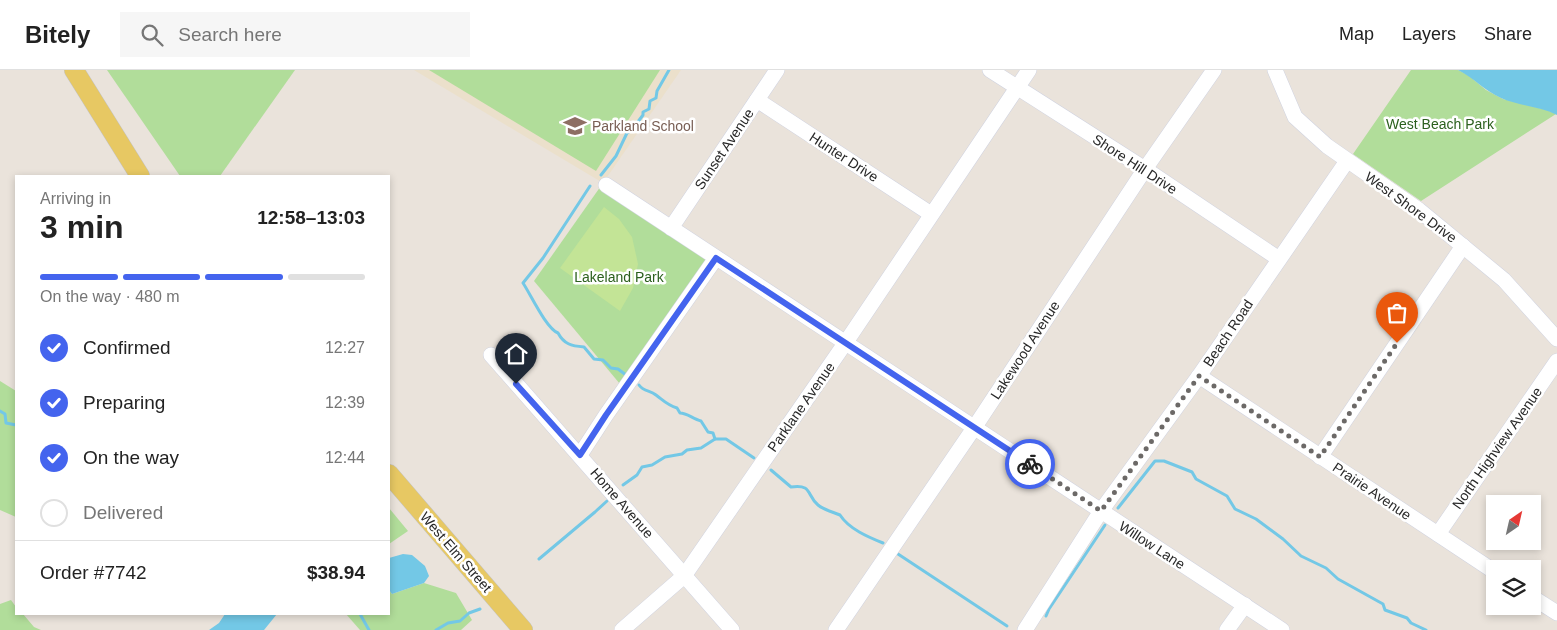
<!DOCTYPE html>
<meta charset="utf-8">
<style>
:root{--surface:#fff;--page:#f6f6f6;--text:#222;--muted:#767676;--line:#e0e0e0;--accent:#4464ee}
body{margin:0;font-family:Arial,sans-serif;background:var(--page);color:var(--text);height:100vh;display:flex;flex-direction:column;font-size:19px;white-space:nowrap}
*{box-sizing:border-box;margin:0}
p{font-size:16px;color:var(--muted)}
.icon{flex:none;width:28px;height:28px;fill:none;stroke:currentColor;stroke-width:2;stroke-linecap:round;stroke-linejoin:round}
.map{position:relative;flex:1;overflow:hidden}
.side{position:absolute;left:15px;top:105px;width:375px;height:440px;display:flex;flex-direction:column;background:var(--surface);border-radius:0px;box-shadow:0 2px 8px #0003}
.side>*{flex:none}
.needle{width:32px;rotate:34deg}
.tools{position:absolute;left:1486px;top:425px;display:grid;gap:10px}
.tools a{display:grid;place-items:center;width:55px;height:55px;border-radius:0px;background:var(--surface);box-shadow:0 2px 8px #0003;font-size:25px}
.pin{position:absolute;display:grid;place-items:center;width:42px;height:42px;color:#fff;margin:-51px -21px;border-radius:50% 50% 50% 0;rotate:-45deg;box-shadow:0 0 5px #0007}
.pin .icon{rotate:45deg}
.courier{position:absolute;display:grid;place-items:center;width:50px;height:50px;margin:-25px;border:4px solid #4464ee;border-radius:50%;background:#fff;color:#222;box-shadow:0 1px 6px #0007}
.head em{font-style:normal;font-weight:700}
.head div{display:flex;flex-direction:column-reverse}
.head{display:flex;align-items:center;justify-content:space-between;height:85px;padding:0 25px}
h1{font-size:32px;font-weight:700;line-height:38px}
.bar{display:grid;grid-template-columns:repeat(4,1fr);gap:8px 5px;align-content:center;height:60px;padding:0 25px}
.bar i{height:6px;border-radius:4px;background:var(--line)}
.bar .selected{background:var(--accent)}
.bar p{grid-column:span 4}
.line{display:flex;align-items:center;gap:12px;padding:0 25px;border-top:1px solid var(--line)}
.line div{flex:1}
ol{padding:0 25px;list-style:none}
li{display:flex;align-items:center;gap:15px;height:55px}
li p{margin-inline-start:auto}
li .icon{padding:5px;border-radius:50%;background:var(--accent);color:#fff;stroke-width:4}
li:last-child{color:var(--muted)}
li i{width:28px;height:28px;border:2px solid var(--line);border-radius:50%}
header{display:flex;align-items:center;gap:30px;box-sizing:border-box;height:70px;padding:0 25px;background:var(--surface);border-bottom:1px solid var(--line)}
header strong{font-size:24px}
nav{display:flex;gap:28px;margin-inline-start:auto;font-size:18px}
.search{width:350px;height:45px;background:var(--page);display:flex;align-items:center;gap:12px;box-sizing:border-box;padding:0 18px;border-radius:0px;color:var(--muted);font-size:19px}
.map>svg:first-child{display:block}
.education{fill:#ebe0cb}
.green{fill:#b1dd9a}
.pitch{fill:#c3e496}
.water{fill:#73c8e6}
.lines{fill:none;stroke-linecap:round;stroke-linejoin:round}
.stream{stroke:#73c8e6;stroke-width:3}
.minor-casing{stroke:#d0d3e0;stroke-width:16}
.major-casing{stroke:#c3c3c3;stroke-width:20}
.minor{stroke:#fff;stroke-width:15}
.major{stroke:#e7c863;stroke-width:19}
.done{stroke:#6c6967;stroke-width:5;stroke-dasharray:0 9}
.route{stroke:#4464ee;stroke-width:6}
.labels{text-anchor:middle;stroke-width:5;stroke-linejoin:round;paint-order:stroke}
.park-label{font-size:14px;fill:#2c601e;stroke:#fff}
.education-label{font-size:14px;fill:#785e54;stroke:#fff;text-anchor:start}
.street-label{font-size:14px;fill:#282828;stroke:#fff}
</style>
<header>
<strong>Bitely</strong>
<div class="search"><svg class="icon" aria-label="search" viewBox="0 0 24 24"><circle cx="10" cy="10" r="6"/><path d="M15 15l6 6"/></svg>Search here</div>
<nav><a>Map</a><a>Layers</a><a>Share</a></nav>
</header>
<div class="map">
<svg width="1557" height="560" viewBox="0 0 1557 560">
<rect width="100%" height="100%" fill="#eae3db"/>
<path class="education" d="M414 0H681L603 113Z"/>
<g class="green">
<path d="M107 0H295L220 106H180Z"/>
<path d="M429 0H660L596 101Z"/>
<path d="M1411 0H1458L1468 5 1486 20 1503 29 1547 40 1556 44 1421 131 1353 84Z"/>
<path d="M603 113 716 188 625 320 534 211Z"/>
<path d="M0 311 16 321V447L0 440Z"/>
<path d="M389 438 408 461 389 474Z"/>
<path d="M424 513 456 523 472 550 461 560H360L346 544H389V520L392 524Z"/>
<path d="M11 530 16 537V544H23L34 557 41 560H0V534Z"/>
</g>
<path class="pitch" d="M604 137 619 149 632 167 638 194 633 218 620 241 560 198Z"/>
<g class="water">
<path d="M1458 0H1557V45C1540 36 1519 36 1501 28 1485 21 1474 8 1458 0Z"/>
<path d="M403 484 412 485 425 496 429 506 424 513 392 524 389 520V488Z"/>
<path d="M225 544H277L264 560H209L219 553Z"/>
</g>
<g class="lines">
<g class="stream">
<path d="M601 105 616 86 627 63 631 61 643 45V42L649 39 650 31 656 28 657 21 669 0"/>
<path d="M590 116 543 188 523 213C531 225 546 258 558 263 564 274 571 276 584 277L594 289 603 290 611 298 618 299 626 305"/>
<path d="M639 315C644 322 650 320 656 325 664 331 667 335 677 338L680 343C687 343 693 349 701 351L708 362 713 363 715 369"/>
<path d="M0 341 5 344 6 353 16 355"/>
<path d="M771 400 791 417C813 414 806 425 818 435 824 440 833 442 840 445 849 459 868 467 883 473"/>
<path d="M623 415 637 405 642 397 652 395 665 387 682 384 687 380 701 378 715 369H726L754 388"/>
<path d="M1118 438 1155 391H1164L1192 402 1196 409 1227 426 1235 439 1256 449 1283 469 1301 486 1326 498 1338 509 1383 534 1385 540 1407 548 1411 553 1426 560"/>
<path d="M898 484 1007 556"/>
<path d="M539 489 595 442 607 431"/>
<path d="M360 544 369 560"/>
<path d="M1046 546 1049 539 1105 455"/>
<path d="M436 560 448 553 460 551 469 543 480 539"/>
</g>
<defs>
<g id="minor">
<path d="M990 0 1145 99 1279 189"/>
<path d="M1275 0 1295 47 1327 76 1419 140 1504 210 1557 269"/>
<path d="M757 30 931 144"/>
<path d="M606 115 1282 560"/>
<path d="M671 158 777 0"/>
<path d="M491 285 732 560"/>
<path d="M1199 306 1495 502"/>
<path d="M580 385 606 345 716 188"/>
<path d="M1320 387 1463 176"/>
<path d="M1438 464 1557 291"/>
<path d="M1532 527 1557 543"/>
<path d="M622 560 684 506 846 272 1029 0"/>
<path d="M836 560 974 358 1145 99 1214 0"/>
<path d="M1025 560 1101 441 1199 306 1347 91"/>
<path d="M1227 560 1245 535"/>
</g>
<g id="major">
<path d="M74 0 140 106"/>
<path d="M389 404 523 560"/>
</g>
</defs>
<use href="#minor" class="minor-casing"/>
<use href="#major" class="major-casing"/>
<use href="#minor" class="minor"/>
<use href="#major" class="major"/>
</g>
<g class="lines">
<path class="done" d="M1030 394 1101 441 1199 306 1320 387 1397 273"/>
<path class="route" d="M516 314 580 385 606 345 716 188 1030 394"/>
</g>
<defs>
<symbol id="school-bare" viewBox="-9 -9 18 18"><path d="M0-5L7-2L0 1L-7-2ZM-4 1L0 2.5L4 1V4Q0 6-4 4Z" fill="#8d6e63" stroke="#fff" stroke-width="2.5" paint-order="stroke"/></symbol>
</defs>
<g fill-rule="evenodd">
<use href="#school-bare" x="559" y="40" width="32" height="32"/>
</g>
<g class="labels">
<g class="park-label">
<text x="1440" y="59">West Beach Park</text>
<text x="619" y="212">Lakeland Park</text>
</g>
<g class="education-label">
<text x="592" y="61">Parkland School</text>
</g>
<g class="street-label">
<text transform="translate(724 79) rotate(-56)" y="5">Sunset Avenue</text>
<text transform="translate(844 87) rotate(33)" y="5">Hunter Drive</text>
<text transform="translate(1135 94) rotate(33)" y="5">Shore Hill Drive</text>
<text transform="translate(1411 137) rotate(36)" y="5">West Shore Drive</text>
<text transform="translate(1228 263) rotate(-56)" y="5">Beach Road</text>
<text transform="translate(1025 280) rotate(-57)" y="5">Lakewood Avenue</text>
<text transform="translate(801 337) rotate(-55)" y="5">Parklane Avenue</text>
<text transform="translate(1497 378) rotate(-55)" y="5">North Highview Avenue</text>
<text transform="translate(1372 421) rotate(34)" y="5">Prairie Avenue</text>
<text transform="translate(622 433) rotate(49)" y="5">Home Avenue</text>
<text transform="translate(1152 475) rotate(33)" y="5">Willow Lane</text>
<text transform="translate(456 482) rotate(49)" y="5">West Elm Street</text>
</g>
</g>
</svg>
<div class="tools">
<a><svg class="needle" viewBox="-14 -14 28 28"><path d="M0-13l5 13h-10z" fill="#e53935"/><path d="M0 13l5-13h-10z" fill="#767676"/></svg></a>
<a><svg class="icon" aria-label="layers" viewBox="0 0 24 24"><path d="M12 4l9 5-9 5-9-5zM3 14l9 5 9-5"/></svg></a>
</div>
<div class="pin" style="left:1397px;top:273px;background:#ea580c"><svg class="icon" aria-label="bag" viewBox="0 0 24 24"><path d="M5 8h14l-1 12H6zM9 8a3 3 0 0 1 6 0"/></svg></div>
<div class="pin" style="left:516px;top:314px;background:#1f2937"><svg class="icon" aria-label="home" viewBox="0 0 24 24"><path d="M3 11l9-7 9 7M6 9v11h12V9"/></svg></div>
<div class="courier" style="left:1030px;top:394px"><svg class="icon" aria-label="bike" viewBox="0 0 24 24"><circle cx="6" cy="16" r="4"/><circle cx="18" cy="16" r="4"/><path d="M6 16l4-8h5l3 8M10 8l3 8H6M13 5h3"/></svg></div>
<section class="side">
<div class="head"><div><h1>3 min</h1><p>Arriving in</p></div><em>12:58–13:03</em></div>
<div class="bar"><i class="selected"></i><i class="selected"></i><i class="selected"></i><i></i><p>On the way · 480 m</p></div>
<ol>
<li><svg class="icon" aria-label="check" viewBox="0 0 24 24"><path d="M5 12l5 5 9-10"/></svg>Confirmed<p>12:27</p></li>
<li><svg class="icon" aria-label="check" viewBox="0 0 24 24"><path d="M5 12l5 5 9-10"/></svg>Preparing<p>12:39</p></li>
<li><svg class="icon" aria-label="check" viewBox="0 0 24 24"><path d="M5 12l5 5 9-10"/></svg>On the way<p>12:44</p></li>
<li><i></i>Delivered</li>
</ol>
<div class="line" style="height:65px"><div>Order #7742</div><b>$38.94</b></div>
</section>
</div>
